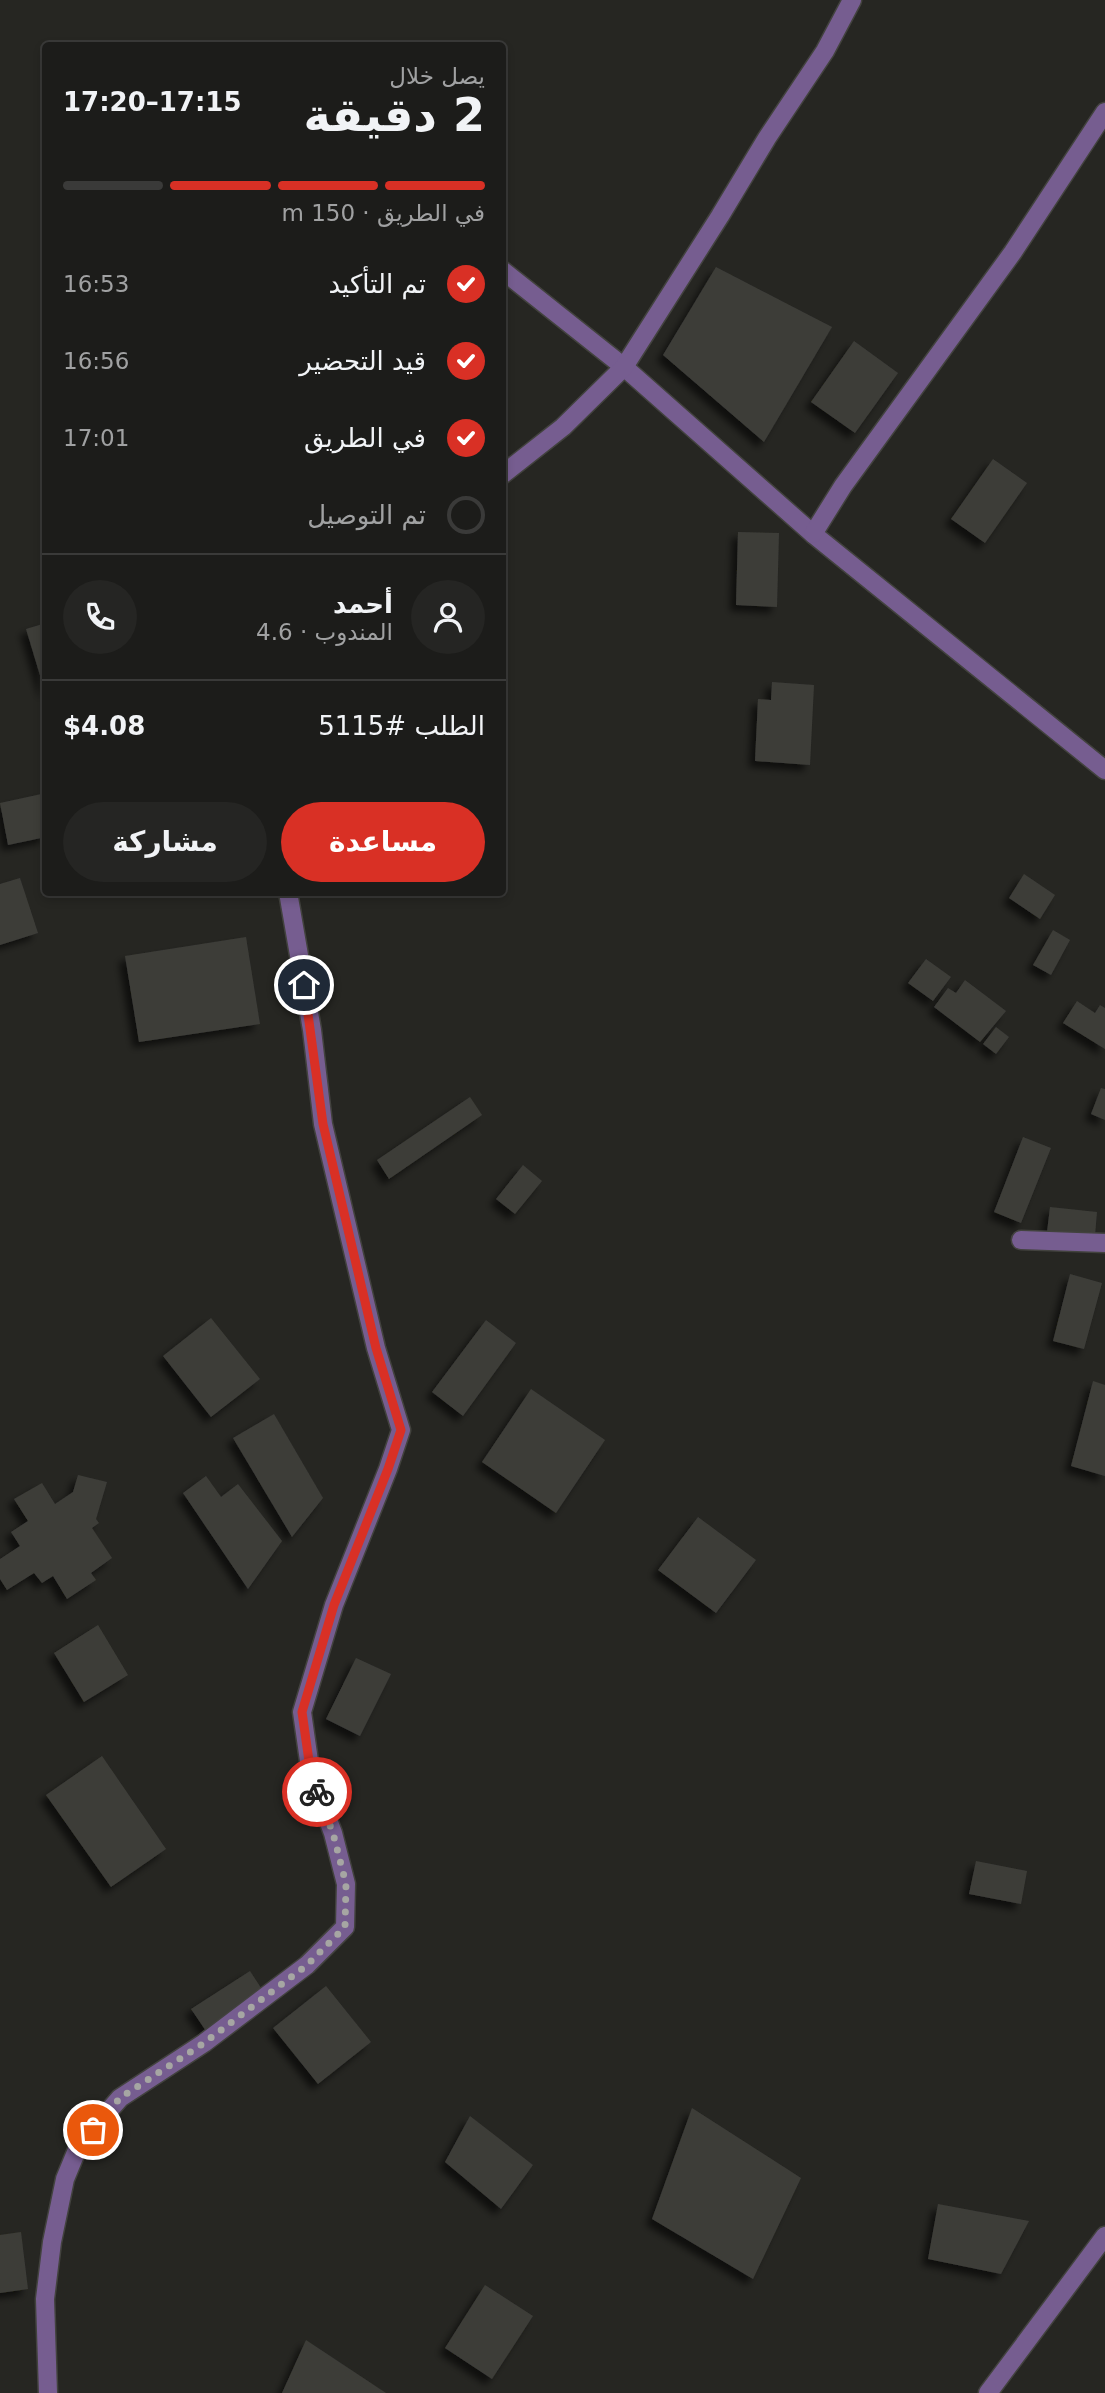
<!DOCTYPE html>
<html lang="ar">
<meta charset="utf-8">
<style>
:root{--surface:#1c1c1a;--page:#252523;--text:#f1f3f6;--muted:#a0a1a2;--line:#3a3a39;--accent:#d93025}
body{margin:0;font-family:"DejaVu Sans",Vazirmatn,sans-serif;background:var(--page);color:var(--text);direction:rtl;height:100vh;display:flex;flex-direction:column;font-size:26px;white-space:nowrap}
*{box-sizing:border-box;margin:0}
p{font-size:23px;color:var(--muted)}
.icon{flex:none;width:38px;height:38px;fill:none;stroke:currentColor;stroke-width:2;stroke-linecap:round;stroke-linejoin:round}
.map{position:relative;flex:1;overflow:hidden;direction:ltr}
.panel{position:absolute;left:42px;top:42px;width:464px;height:854px;display:flex;flex-direction:column;background:var(--surface);border-radius:7px;box-shadow:0 4px 10px #0003,0 0 0 2px var(--line);direction:rtl}
.panel>*{flex:none}
.pin{position:absolute;display:grid;place-items:center;width:60px;height:60px;color:#fff;margin:-30px;border:4px solid #fff;border-radius:50%;box-shadow:0 2px 7px #0007}
.courier{position:absolute;display:grid;place-items:center;width:70px;height:70px;margin:-35px;border:5px solid #d93025;border-radius:50%;background:#fff;color:#222;box-shadow:0 2px 9px #0007}
.overview em{font-style:normal;font-weight:700}
.overview div{display:flex;flex-direction:column-reverse}
.overview{display:flex;align-items:center;justify-content:space-between;height:119px;padding:0 21px}
h1{font-size:46px;font-weight:700;line-height:52px}
.bar{display:grid;grid-template-columns:repeat(4,1fr);gap:10px 7px;align-content:center;height:84px;padding:0 21px}
.bar i{height:9px;border-radius:5px;background:var(--line)}
.bar .active{background:var(--accent)}
.bar p{grid-column:span 4}
.line{display:flex;align-items:center;gap:18px;padding:0 21px;border-top:2px solid var(--line)}
.line div{flex:1}
.round{display:grid;place-items:center;flex:none;width:74px;height:74px;border-radius:37px;background:var(--page)}
ol{padding:0 21px;list-style:none}
li{display:flex;align-items:center;gap:21px;height:77px}
li p{margin-inline-start:auto}
li .icon{padding:7px;border-radius:50%;background:var(--accent);color:#fff;stroke-width:4}
li:last-child{color:var(--muted)}
li i{width:38px;height:38px;border:4px solid var(--line);border-radius:50%}
.primary-button{display:flex;gap:14px;margin-top:auto;padding:14px 21px}
.primary-button a{flex:1;height:80px;border-radius:42px;background:var(--accent);color:#fff;font-size:28px;font-weight:700;line-height:80px;text-align:center}
.primary-button a+a{background:var(--page);color:var(--text)}
.map>svg:first-child{display:block}
.building{fill:#3d3d39;filter:url(#shadow)}
.lines{fill:none;stroke-linecap:round;stroke-linejoin:round}
.minor-casing{stroke:#42423e;stroke-width:21}
.minor{stroke:#765d90;stroke-width:18}
.done{stroke:#a6a6a3;stroke-width:7;stroke-dasharray:0 12.6}
.route{stroke:#d93025;stroke-width:9}
</style>
<div class="map">
<svg width="1105" height="2393" viewBox="0 0 1105 2393">
<defs>
<filter id="shadow"><feDropShadow dx="-6" dy="6" stdDeviation="3.5" flood-color="#0009"/></filter>
</defs>
<rect width="100%" height="100%" fill="#262622"/>
<g class="building">
<path d="M716 267 832 327 764 442 663 355Z"/>
<path d="M854 341 898 373 855 433 811 402Z"/>
<path d="M993 459 1027 483 985 543 951 519Z"/>
<path d="M738 532 779 533 777 607 736 605Z"/>
<path d="M46 623V692H45L26 629Z"/>
<path d="M772 682 814 685 810 765 755 761 758 699 771 700Z"/>
<path d="M46 793V837L8 845 0 803Z"/>
<path d="M1024 874 1055 895 1040 919 1009 898Z"/>
<path d="M20 878 38 933 0 945V884Z"/>
<path d="M1053 930 1070 940 1051 975 1033 965Z"/>
<path d="M246 937 260 1024 139 1042 125 956Z"/>
<path d="M926 959 951 977 933 1001 908 983Z"/>
<path d="M965 980 1006 1011 980 1042 934 1007 948 988 956 993Z"/>
<path d="M1077 1001 1095 1013 1100 1005 1105 1008V1049L1063 1023Z"/>
<path d="M996 1027 1009 1037 996 1054 983 1044Z"/>
<path d="M1101 1088 1105 1089V1120L1091 1114Z"/>
<path d="M470 1097 482 1115 389 1179 377 1160Z"/>
<path d="M1023 1137 1051 1148 1021 1223 994 1212Z"/>
<path d="M523 1165 542 1181 515 1214 496 1199Z"/>
<path d="M1050 1207 1097 1212 1095 1236 1047 1232Z"/>
<path d="M1070 1274 1102 1283 1084 1349 1053 1341Z"/>
<path d="M211 1318 260 1379 211 1417 163 1356Z"/>
<path d="M486 1320 516 1343 463 1416 432 1392Z"/>
<path d="M1093 1381 1105 1385V1476L1071 1466Z"/>
<path d="M531 1389 605 1440 556 1513 482 1462Z"/>
<path d="M274 1414 323 1498 292 1537 233 1438Z"/>
<path d="M78 1475 107 1482 96 1519 99 1523 92 1528 112 1558 91 1573 96 1580 67 1599 53 1576 42 1583 34 1573 7 1590 0 1579V1559L20 1546 11 1532 28 1521 14 1499 42 1483 55 1504 73 1492Z"/>
<path d="M206 1476 221 1497 238 1484 282 1541 248 1589 183 1493Z"/>
<path d="M698 1517 756 1560 716 1613 658 1570Z"/>
<path d="M98 1625 128 1675 84 1702 54 1653Z"/>
<path d="M356 1658 391 1674 360 1736 326 1719Z"/>
<path d="M102 1756 166 1849 111 1887 46 1795Z"/>
<path d="M976 1861 1027 1871 1021 1904 969 1894Z"/>
<path d="M250 1971 265 1994 206 2031 191 2009Z"/>
<path d="M326 1986 371 2042 318 2084 273 2028Z"/>
<path d="M692 2108 801 2178 753 2279 652 2219Z"/>
<path d="M470 2116 533 2165 501 2209 445 2162Z"/>
<path d="M938 2204 1029 2221 1001 2274 928 2259Z"/>
<path d="M21 2232 28 2289 0 2293V2235Z"/>
<path d="M485 2285 533 2316 492 2379 445 2348Z"/>
<path d="M306 2340 386 2393H282Z"/>
</g>
<g class="lines">
<defs>
<g id="minor">
<path d="M502 270 624 367 813 534 1105 770"/>
<path d="M502 475 563 427 624 367 720 216 767 138 825 51 852 0"/>
<path d="M813 534 843 486 1013 252 1105 112"/>
<path d="M1021 1240 1105 1243"/>
<path d="M48 2393 45 2299 52 2242 65 2179 79 2145 120 2098 204 2043 307 1965 345 1927 346 1884 333 1833 311 1775 302 1712 334 1605 388 1469 401 1430 376 1348 323 1124 312 1030 288 892"/>
<path d="M988 2393 1105 2236"/>
</g>
</defs>
<use href="#minor" class="minor-casing"/>
<use href="#minor" class="minor"/>
</g>
<g class="lines">
<path class="done" d="M93 2130 120 2098 204 2043 307 1965 345 1927 346 1884 333 1833 317 1792"/>
<path class="route" d="M304 985 323 1124 376 1348 401 1430 388 1469 334 1605 302 1712 311 1775 317 1792"/>
</g>
</svg>
<div class="pin" style="left:93px;top:2130px;background:#ea580c"><svg class="icon" aria-label="bag" viewBox="0 0 24 24"><path d="M5 8h14l-1 12H6zM9 8a3 3 0 0 1 6 0"/></svg></div>
<div class="pin" style="left:304px;top:985px;background:#1f2937"><svg class="icon" aria-label="home" viewBox="0 0 24 24"><path d="M3 11l9-7 9 7M6 9v11h12V9"/></svg></div>
<div class="courier" style="left:317px;top:1792px"><svg class="icon" aria-label="bike" viewBox="0 0 24 24"><circle cx="6" cy="16" r="4"/><circle cx="18" cy="16" r="4"/><path d="M6 16l4-8h5l3 8M10 8l3 8H6M13 5h3"/></svg></div>
<section class="panel">
<div class="overview"><div><h1>2 دقيقة</h1><p>يصل خلال</p></div><em>17:15–17:20</em></div>
<div class="bar"><i class="active"></i><i class="active"></i><i class="active"></i><i></i><p>في الطريق · 150 m</p></div>
<ol>
<li><svg class="icon" aria-label="check" viewBox="0 0 24 24"><path d="M5 12l5 5 9-10"/></svg>تم التأكيد<p>16:53</p></li>
<li><svg class="icon" aria-label="check" viewBox="0 0 24 24"><path d="M5 12l5 5 9-10"/></svg>قيد التحضير<p>16:56</p></li>
<li><svg class="icon" aria-label="check" viewBox="0 0 24 24"><path d="M5 12l5 5 9-10"/></svg>في الطريق<p>17:01</p></li>
<li><i></i>تم التوصيل</li>
</ol>
<div class="line" style="height:126px"><a class="round"><svg class="icon" aria-label="person" viewBox="0 0 24 24"><circle cx="12" cy="8" r="4"/><path d="M4 21q1-7 8-7t8 7"/></svg></a><div><b>أحمد</b><p>المندوب · 4.6</p></div><a class="round"><svg class="icon" aria-label="phone" viewBox="0 0 24 24"><path d="M5 4h4l2 5-3 2q2 4 5 5l2-3 5 2v4C11 20 4 13 5 4z"/></svg></a></div>
<div class="line" style="height:91px"><div>الطلب #5115</div><b>$4.08</b></div>
<div class="primary-button"><a>مساعدة</a><a>مشاركة</a></div>
</section>
</div>
